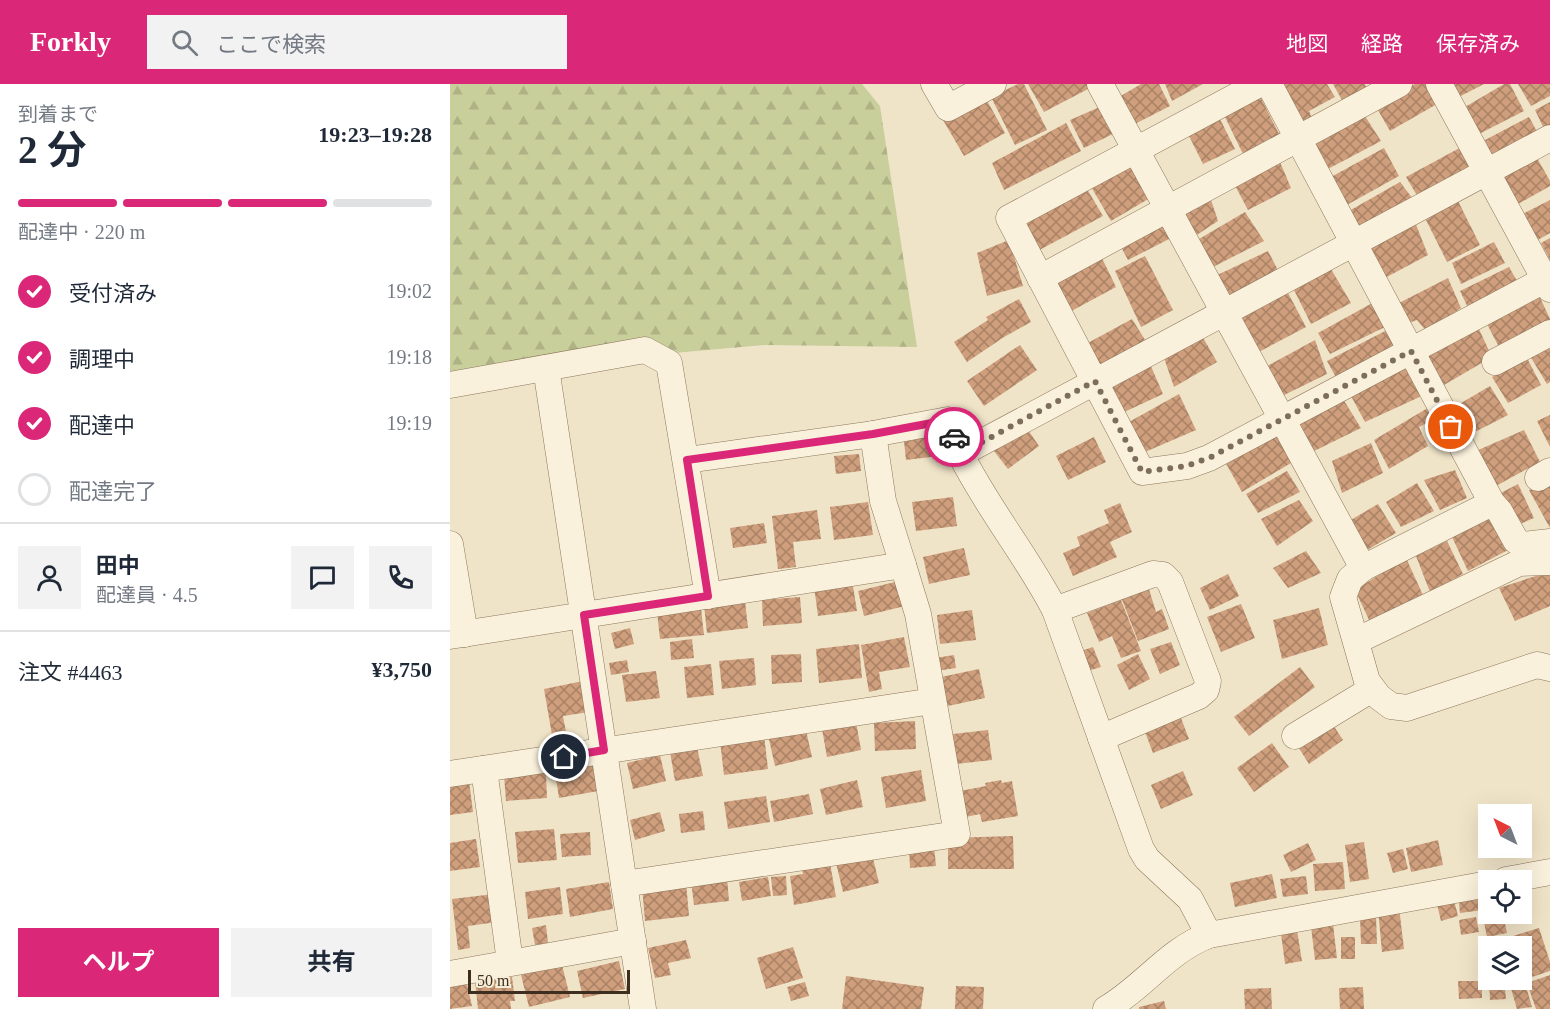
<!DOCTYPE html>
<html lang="ja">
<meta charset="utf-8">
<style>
:root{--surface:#fff;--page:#f2f2f3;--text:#1f2937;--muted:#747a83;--line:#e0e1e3;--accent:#db2777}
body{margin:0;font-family:"Times New Roman","Noto Sans JP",serif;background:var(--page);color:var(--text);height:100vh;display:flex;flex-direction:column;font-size:22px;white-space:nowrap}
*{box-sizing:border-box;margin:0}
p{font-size:20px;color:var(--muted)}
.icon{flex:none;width:33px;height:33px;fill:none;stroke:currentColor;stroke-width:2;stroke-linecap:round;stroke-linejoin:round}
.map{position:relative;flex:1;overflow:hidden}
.panel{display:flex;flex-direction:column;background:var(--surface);width:450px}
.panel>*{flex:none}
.needle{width:39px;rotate:318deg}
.fabs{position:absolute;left:1028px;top:720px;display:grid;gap:12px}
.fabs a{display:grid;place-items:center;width:54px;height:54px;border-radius:0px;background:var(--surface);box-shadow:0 6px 24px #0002;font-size:30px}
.scale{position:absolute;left:18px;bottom:15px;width:162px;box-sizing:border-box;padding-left:6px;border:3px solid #3d2e20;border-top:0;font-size:16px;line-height:21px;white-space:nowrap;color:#3d2e20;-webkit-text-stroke:4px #f7eed8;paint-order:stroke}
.pin{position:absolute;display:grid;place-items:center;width:51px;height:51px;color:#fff;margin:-26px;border:3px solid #fff;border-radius:50%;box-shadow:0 2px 6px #0007}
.courier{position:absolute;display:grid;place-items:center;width:60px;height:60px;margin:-30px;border:4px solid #db2777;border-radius:50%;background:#fff;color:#222;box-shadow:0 2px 8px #0007}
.headline em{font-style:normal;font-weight:700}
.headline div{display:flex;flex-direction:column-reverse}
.headline{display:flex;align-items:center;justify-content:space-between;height:102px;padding:0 18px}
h1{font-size:39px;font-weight:700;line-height:45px}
.bar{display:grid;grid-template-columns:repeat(4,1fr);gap:9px 6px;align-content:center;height:72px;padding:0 18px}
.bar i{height:8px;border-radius:4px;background:var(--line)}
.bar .current{background:var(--accent)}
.bar p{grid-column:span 4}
.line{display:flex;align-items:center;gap:15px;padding:0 18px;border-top:2px solid var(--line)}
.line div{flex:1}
.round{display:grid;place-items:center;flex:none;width:63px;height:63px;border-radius:0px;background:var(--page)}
ol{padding:0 18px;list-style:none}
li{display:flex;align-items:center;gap:18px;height:66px}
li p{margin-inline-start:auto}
li .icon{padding:6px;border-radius:50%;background:var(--accent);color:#fff;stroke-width:4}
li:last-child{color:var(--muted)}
li i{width:33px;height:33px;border:3px solid var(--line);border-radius:50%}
.action{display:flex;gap:12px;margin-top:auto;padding:12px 18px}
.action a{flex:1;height:69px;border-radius:0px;background:var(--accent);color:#fff;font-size:24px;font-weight:700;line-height:69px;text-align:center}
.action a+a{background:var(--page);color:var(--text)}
header{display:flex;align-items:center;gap:36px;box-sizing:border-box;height:84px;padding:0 30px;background:var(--accent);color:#fff}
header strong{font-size:28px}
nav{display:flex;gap:33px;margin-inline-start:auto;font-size:21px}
.search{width:420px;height:54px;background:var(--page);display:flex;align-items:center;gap:15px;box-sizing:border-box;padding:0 21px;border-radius:0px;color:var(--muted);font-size:22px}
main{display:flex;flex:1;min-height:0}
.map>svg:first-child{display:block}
.forest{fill:url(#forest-firs)}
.building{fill:url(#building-cross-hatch)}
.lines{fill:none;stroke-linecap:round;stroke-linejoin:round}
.minor-casing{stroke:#8d765c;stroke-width:27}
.minor{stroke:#faf1dc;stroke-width:26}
.done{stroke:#7c6e5b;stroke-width:6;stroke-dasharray:0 10.8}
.route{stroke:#db2777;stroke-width:8}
</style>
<header>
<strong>Forkly</strong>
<div class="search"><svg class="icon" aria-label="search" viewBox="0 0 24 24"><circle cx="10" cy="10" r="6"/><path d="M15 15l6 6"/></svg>ここで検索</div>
<nav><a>地図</a><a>経路</a><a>保存済み</a></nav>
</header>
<main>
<section class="panel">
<div class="headline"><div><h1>2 分</h1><p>到着まで</p></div><em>19:23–19:28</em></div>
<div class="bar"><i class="current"></i><i class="current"></i><i class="current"></i><i></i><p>配達中 · 220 m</p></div>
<ol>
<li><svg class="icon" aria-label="check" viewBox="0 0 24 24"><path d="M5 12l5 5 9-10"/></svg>受付済み<p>19:02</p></li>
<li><svg class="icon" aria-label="check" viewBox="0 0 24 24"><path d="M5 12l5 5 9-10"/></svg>調理中<p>19:18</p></li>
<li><svg class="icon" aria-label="check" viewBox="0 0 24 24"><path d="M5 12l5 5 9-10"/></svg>配達中<p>19:19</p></li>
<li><i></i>配達完了</li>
</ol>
<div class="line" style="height:108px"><a class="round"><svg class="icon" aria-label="person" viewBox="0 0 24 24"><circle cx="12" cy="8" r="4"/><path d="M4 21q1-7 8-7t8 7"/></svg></a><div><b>田中</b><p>配達員 · 4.5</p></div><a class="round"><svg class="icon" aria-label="chat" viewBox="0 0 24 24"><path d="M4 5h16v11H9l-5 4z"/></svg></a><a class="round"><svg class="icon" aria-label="phone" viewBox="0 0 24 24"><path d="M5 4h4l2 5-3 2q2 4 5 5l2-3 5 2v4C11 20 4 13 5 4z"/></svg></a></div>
<div class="line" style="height:78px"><div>注文 #4463</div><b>¥3,750</b></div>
<div class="action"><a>ヘルプ</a><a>共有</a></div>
</section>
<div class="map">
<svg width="1100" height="925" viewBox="0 0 1100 925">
<defs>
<pattern id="forest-firs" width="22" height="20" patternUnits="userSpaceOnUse" patternTransform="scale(1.5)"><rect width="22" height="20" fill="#c9cf9b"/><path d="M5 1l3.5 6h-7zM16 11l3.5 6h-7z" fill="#aeb285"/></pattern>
<pattern id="building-cross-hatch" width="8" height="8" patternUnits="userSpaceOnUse" patternTransform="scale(1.5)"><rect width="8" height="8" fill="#cf9f7d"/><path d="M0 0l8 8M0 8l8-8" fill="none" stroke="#a98266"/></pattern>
</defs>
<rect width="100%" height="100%" fill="#f0e4c8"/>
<path class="forest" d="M0 0H412L430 22 467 263 314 261 0 289Z"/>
<g class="building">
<path d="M568 0H574L597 46 565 61 541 13Z"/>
<path d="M578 0H638L640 4 594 28Z"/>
<path d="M691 0H709L720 22 679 43 664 16Z"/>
<path d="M715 0H753L722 17Z"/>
<path d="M829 0H877L885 13 859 27 864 39 847 45Z"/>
<path d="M883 0H915L917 5 893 18Z"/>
<path d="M965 0H976L987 20 940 47 925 21Z"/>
<path d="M999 0H1034L1007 14Z"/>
<path d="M1054 0H1060L1074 27 1029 50 1015 23Z"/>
<path d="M1068 0H1100V12L1081 22Z"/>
<path d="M810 12 831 54 794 72 774 31Z"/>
<path d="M535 13 555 49 514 72 493 36Z"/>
<path d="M1100 18V47L1096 49 1085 26Z"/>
<path d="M652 22 665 49 634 64 620 36Z"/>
<path d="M913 29 931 57 876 86 860 58Z"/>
<path d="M768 31 785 65 753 80 737 48Z"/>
<path d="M1079 33 1090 53 1044 79 1035 56Z"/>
<path d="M616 39 631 67 554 106 542 79Z"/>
<path d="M1015 61 1025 89 972 120 956 93Z"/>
<path d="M934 64 949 92 895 122 881 93Z"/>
<path d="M1087 74 1100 97V102L1061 124 1047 95Z"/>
<path d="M830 78 841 104 798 126 782 96Z"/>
<path d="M682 80 700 114 661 137 640 101Z"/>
<path d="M950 98 966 119 910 150 899 127Z"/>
<path d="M637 105 653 132 582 170 567 139Z"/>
<path d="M760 113 768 137 736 158 725 130Z"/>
<path d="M1100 116V149L1079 161 1065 134Z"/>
<path d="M1008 117 1030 161 997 178 976 136Z"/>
<path d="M795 128 814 157 763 183 749 155Z"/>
<path d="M965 138 978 171 933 195 916 164Z"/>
<path d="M713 139 723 153 678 176 669 159Z"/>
<path d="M1100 154V176L1091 159Z"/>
<path d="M559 156 573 202 537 212 527 169Z"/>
<path d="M1044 158 1055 179 1011 200 1002 179Z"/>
<path d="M818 167 832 194 775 223 761 194Z"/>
<path d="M651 172 666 203 614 231 599 199Z"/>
<path d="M695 172 723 226 691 243 665 187Z"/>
<path d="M1059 183 1070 202 1021 230 1010 207Z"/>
<path d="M881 185 901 219 861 240 843 204Z"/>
<path d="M998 194 1011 224 977 248 967 236 955 240 947 220Z"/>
<path d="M837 207 856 243 805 270 784 236Z"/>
<path d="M1088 209 1100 235V244L1052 269 1035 236Z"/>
<path d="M569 215 581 238 554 253 517 278 504 258 538 236 536 233Z"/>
<path d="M926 217 935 243 880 270 868 249Z"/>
<path d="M682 235 697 259 649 286 636 260Z"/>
<path d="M1027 241 1042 273 994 301 974 272Z"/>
<path d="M937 246 951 270 889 299 877 277Z"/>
<path d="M751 250 767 278 724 303 713 271Z"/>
<path d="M865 256 877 290 826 315 812 285Z"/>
<path d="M570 261 587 286 534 322 517 297Z"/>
<path d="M1100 261V298L1097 300 1080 272Z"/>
<path d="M1077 274 1091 301 1058 319 1042 293Z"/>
<path d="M700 280 713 310 670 330 653 305Z"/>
<path d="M957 282 974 311 915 338 901 312Z"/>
<path d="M1040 302 1058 331 1019 351 1001 325Z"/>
<path d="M729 310 746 346 695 368 679 338Z"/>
<path d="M893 315 911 344 860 369 844 341Z"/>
<path d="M981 322 987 334 969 343 978 362 939 385 924 356Z"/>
<path d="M1100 331V363L1087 337Z"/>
<path d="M494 343 497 371 456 376 453 348Z"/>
<path d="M576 343 589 362 558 385 544 367Z"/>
<path d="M1074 346 1090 378 1044 403 1026 367Z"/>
<path d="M828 349 841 379 792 408 774 376Z"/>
<path d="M644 353 656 378 618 396 606 372Z"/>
<path d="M921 359 933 389 892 409 882 377Z"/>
<path d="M409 370 411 387 386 390 384 372Z"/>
<path d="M1005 386 1017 414 990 426 974 396Z"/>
<path d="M837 387 850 408 808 429 796 410Z"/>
<path d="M1100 396V444L1079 406Z"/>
<path d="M967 399 984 427 951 443 936 418Z"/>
<path d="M1068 400 1084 434 1063 443 1045 412Z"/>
<path d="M503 413 507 442 466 447 462 418Z"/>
<path d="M849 416 863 437 827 462 811 435Z"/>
<path d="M418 418 423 451 384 456 380 423Z"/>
<path d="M670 419 682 448 660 458 667 473 623 492 613 469 630 462 627 453 659 439 654 426Z"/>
<path d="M928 420 946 449 912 469 894 440Z"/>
<path d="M367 426 371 455 343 458 346 483 328 485 322 432Z"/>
<path d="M1037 432 1058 466 1018 487 1002 453Z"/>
<path d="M314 439 317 459 283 464 280 444Z"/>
<path d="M997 457 1013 490 980 508 966 472Z"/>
<path d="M514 464 520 491 479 500 473 473Z"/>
<path d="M856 467 871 489 838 504 823 484Z"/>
<path d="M956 474 973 511 920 538 905 506Z"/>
<path d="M1098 488 1100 492V522L1065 537 1049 504Z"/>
<path d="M778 490 789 512 760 526 750 504Z"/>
<path d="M402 496 407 527 368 532 364 502Z"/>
<path d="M449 497 455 522 414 532 408 507Z"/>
<path d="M698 502 706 528 712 525 719 545 688 557 671 513Z"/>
<path d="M350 513 352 539 313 542 312 516Z"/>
<path d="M671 516 691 567 671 574 662 552 649 558 637 529Z"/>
<path d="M295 517 298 544 257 549 254 521Z"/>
<path d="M791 520 805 554 771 568 757 533Z"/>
<path d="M251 524 254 551 210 555 207 528Z"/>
<path d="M869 524 878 561 832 575 823 536Z"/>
<path d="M522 526 526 556 490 560 487 531Z"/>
<path d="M180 544 184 560 165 565 161 549Z"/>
<path d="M454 553 460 583 429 588 432 605 419 608 411 561Z"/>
<path d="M242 555 244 574 221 576 220 558Z"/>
<path d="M721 558 730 581 710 590 700 565Z"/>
<path d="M409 560 412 594 369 599 366 565Z"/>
<path d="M643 563 651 583 638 587 631 567Z"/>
<path d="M351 570 352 598 322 600 321 571Z"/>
<path d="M688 570 700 595 679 606 667 581Z"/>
<path d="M504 571 506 584 486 587 485 574Z"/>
<path d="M304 574 306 601 272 605 269 577Z"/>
<path d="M177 576 179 588 161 591 159 579Z"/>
<path d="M261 580 264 611 237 614 234 583Z"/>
<path d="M850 583 865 603 799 652 784 633Z"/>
<path d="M529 585 535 614 498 622 491 593Z"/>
<path d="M206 587 210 614 176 618 172 591Z"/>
<path d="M133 597 139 628 113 632 116 648 102 651 94 605Z"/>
<path d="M731 634 739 655 703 669 695 648Z"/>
<path d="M879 635 893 656 859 680 845 658Z"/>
<path d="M465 637 466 665 425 667 424 639Z"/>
<path d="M406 638 411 666 377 673 372 645Z"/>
<path d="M355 642 362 673 325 682 318 651Z"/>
<path d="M538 646 542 676 497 681 494 651Z"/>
<path d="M314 651 318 685 274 691 270 657Z"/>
<path d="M822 659 839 683 804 708 787 684Z"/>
<path d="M247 663 253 692 225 697 220 668Z"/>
<path d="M210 671 216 697 183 705 177 679Z"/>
<path d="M143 681 148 707 109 714 105 688Z"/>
<path d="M471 686 476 717 436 724 431 693Z"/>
<path d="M733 687 743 711 711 725 701 701Z"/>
<path d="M96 689 97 714 56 717 54 691Z"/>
<path d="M407 696 413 723 376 731 370 705Z"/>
<path d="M551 696 552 699 562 697 568 732 532 738 530 730 511 734 510 707 536 702 535 699Z"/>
<path d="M19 697 23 728 0 731V699Z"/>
<path d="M359 710 363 730 324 738 320 717Z"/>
<path d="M316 712 320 738 278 745 274 718Z"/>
<path d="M253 727 255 746 231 749 229 730Z"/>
<path d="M210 728 215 747 185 756 180 736Z"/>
<path d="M104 745 107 776 68 779 65 748Z"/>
<path d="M140 748 141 771 112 773 110 750Z"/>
<path d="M563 752 564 785H498V754Z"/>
<path d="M26 755 30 783 0 787V759Z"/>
<path d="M988 756 993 781 961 788 956 764Z"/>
<path d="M914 758 919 795 900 798 895 761Z"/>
<path d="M858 759 866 776 841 788 833 771Z"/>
<path d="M484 761 486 782 460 784 459 763Z"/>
<path d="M953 765 958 785 943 789 937 769Z"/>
<path d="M422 770 429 799 393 808 386 779Z"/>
<path d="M893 778 895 805 865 807 863 780Z"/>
<path d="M380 779 386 813 344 821 340 792 353 790 352 784Z"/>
<path d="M822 790 827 814 785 823 780 799Z"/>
<path d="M336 792 337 811 323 812 321 793Z"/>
<path d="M856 792 858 810 833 813 830 795Z"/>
<path d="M277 793 279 817 244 821 241 797Z"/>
<path d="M318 793 321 812 292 817 289 798Z"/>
<path d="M159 798 163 825 120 833 116 805Z"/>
<path d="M236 798 239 832 195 837 192 803Z"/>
<path d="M110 803 113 830 78 835 75 808Z"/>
<path d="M1002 808 1008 832 991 837 985 812Z"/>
<path d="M1030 808 1033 826 1010 829 1008 811Z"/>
<path d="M44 810 47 838 18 842 20 864 8 866 2 815Z"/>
<path d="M949 823 954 865 932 868 928 826Z"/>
<path d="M926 831 927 860H911L910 832Z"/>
<path d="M882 832 887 874 865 876 860 834Z"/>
<path d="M1026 833 1029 848 1011 851 1009 836Z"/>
<path d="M1054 835 1057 849 1037 853 1034 838Z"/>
<path d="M846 840 852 877 835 880 830 842Z"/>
<path d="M96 841 98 859 85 861 82 844Z"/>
<path d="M1089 844 1100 878V887L1076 895 1071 878V862H1066L1063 852Z"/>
<rect x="891" y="853" width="14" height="22"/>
<path d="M236 856 241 874 218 879 221 891 205 894 198 864Z"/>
<path d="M343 863 353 894 316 905 307 874Z"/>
<path d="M169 877 175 905 133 914 127 887Z"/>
<path d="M112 881 120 913 79 923 71 891Z"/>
<path d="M1100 891V925H1086L1077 899Z"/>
<path d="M15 892 22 922 0 925V895Z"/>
<path d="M396 892 474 903 471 925H392Z"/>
<path d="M62 893 65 917H60L61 925H28L25 897Z"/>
<path d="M1054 896 1056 915 1040 916 1039 897Z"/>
<path d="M1074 896 1082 923 1067 925 1060 901Z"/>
<path d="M1008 897H1032V914L1009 915Z"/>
<path d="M355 898 359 912 341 917 337 903Z"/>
<path d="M506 902 534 903 533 925H505Z"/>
<path d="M913 903 914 925H890L889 904Z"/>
<path d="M821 904 822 925H795L794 905Z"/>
<path d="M714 917 716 925H689V923Z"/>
</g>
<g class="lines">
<defs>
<g id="minor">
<path d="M484 0 498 24 543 0"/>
<path d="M650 0 913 484"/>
<path d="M809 0 559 134 692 388 737 382 759 374 1100 193"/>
<path d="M819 0 1042 419 1050 428 1066 457 1073 461 1100 458"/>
<path d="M989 0 1100 205"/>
<path d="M590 194 949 0"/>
<path d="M1045 278 1100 249"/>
<path d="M0 301 195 266 219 279 258 512"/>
<path d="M423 350 498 336C502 348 506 360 511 371 538 425 577 472 605 526L691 765 697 775 740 815 759 851"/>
<path d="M510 370 1100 54"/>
<path d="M237 376 423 350 433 417 453 481"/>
<path d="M1088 394 1100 387"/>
<path d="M1042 419 913 484 900 495 893 513 917 597 929 613 941 622 957 624 1087 581 1100 584"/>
<path d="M0 460 15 550"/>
<path d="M605 526 703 490 713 491 720 498 758 597 756 606 749 612 651 654"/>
<path d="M0 552C151 528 302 505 453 481L468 530 507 750 174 800C148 628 122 456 96 284"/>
<path d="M906 557 1069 479 1100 478"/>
<path d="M845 652 922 605"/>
<path d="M34 685 60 878"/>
<path d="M0 690 483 617"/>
<path d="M1056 796 1100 788"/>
<path d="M174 800 193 925"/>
<path d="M0 890 183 857"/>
<path d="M656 925C694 903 717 867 759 851L1038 800"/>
</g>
</defs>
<use href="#minor" class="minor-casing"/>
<use href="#minor" class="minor"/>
</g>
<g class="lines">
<path class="done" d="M504 353 510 370 645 297 692 388 736 382 759 374 961 267 1001 343"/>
<path class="route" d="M114 673 154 666 134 531 258 512 237 376 423 350 498 336 504 353"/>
</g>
</svg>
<div class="fabs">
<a><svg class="needle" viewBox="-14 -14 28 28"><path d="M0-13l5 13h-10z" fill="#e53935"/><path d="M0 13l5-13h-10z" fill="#747a83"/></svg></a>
<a><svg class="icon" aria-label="locate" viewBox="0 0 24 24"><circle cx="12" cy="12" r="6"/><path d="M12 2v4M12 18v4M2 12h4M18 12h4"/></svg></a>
<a><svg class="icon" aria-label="layers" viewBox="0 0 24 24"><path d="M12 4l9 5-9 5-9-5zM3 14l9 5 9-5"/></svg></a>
</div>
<div class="scale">50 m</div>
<div class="pin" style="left:1001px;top:343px;background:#ea580c"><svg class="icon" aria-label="bag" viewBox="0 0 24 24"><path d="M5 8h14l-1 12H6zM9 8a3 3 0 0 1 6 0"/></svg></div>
<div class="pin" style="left:114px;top:673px;background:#1f2937"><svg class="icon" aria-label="home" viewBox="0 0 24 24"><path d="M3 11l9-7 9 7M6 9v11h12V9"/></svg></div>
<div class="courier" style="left:504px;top:353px"><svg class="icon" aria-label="car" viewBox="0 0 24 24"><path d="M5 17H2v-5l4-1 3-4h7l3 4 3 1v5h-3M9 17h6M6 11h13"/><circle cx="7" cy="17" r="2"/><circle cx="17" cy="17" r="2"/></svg></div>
</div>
</main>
